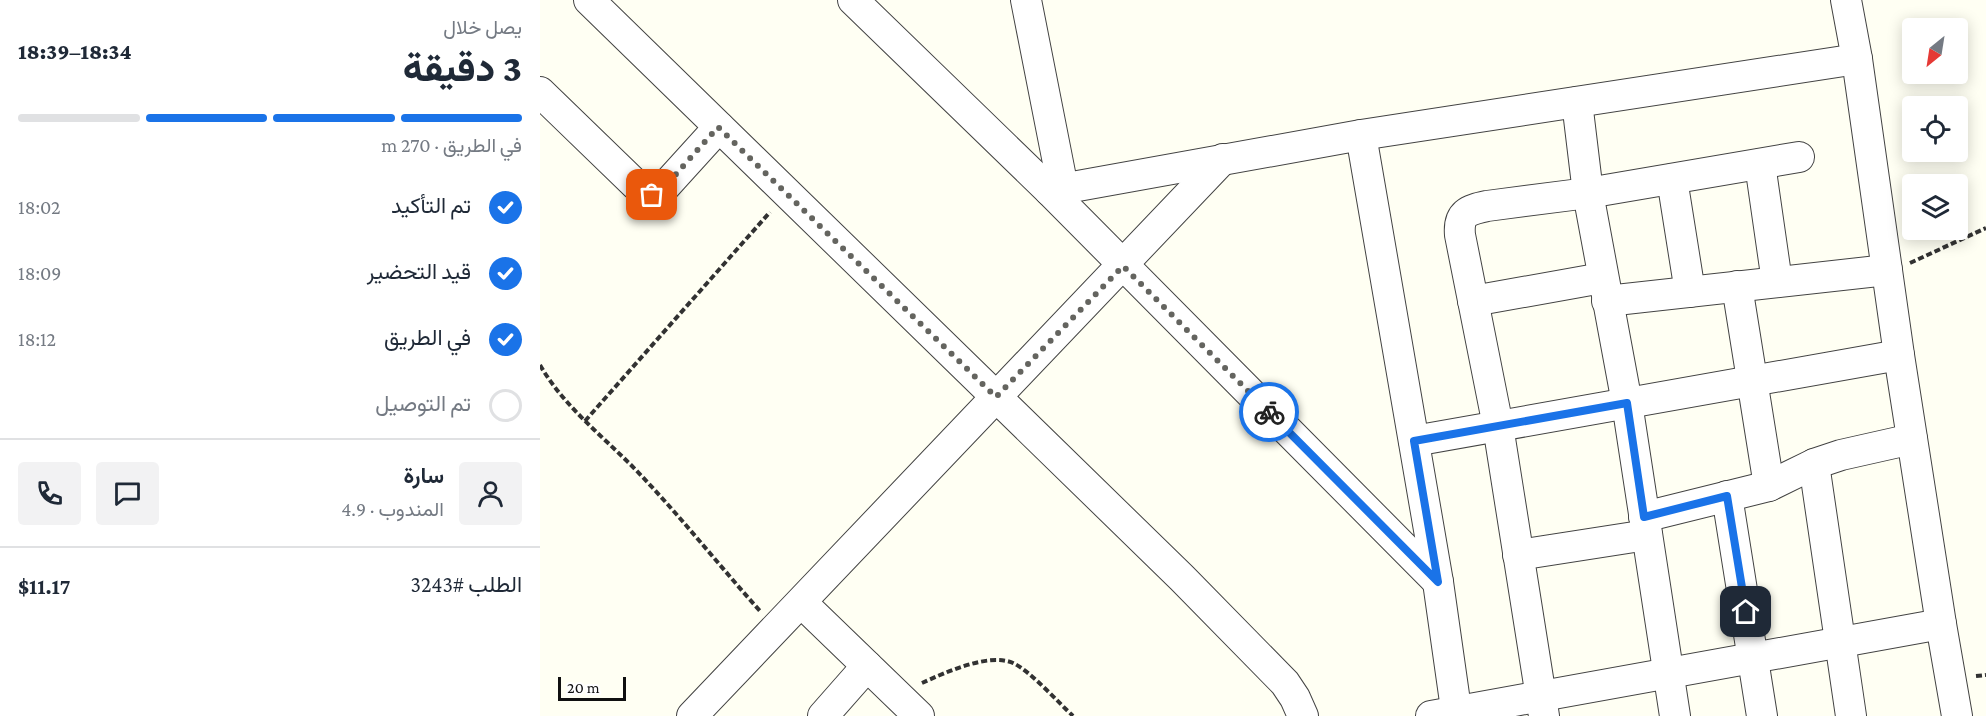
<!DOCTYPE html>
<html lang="ar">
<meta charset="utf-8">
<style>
:root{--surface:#fff;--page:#f2f2f3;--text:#1f2937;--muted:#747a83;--line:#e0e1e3;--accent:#1a73e8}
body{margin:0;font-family:"Crimson Pro",Vazirmatn,serif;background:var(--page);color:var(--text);direction:rtl;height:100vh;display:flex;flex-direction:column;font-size:22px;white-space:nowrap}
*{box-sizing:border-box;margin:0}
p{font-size:20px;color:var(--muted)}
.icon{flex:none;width:33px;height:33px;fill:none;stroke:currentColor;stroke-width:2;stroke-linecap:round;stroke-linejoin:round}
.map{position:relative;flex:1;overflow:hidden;direction:ltr}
.details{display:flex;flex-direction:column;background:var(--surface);width:540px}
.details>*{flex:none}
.needle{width:39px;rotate:210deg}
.fabs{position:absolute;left:1362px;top:18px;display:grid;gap:12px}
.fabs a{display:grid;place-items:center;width:66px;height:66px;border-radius:6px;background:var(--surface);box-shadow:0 3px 15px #0003;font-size:30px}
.scale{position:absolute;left:18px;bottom:15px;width:68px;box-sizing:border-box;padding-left:6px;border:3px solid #101010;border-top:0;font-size:16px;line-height:21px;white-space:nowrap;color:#101010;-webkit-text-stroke:4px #fff;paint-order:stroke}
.pin{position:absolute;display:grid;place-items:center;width:51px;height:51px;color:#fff;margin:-26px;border-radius:12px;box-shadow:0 3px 9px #0006}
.courier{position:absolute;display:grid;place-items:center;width:60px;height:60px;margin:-30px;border:4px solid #1a73e8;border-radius:50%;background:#fff;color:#222;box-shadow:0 2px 8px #0007}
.headline em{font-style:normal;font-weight:800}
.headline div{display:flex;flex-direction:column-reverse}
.headline{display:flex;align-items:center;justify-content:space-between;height:102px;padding:0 18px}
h1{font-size:39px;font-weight:800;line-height:45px}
.bar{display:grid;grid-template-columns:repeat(4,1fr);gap:9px 6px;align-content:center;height:72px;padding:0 18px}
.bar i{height:8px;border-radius:4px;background:var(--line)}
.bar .selected{background:var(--accent)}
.bar p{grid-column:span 4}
.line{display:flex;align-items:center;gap:15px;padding:0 18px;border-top:2px solid var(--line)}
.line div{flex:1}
.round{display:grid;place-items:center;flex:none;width:63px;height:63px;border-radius:6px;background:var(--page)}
ol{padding:0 18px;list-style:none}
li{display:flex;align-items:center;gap:18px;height:66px}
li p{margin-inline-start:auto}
li .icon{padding:6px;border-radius:50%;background:var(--accent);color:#fff;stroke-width:4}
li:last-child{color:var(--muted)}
li i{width:33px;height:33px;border:3px solid var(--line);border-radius:50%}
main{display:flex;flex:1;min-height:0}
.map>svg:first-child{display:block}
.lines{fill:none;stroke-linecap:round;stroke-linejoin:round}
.minor-casing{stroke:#434343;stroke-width:32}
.path{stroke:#323232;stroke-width:4;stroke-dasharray:6 3;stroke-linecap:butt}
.minor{stroke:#fff;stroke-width:30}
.done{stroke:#64645f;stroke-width:6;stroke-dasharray:0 10.8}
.route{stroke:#1a73e8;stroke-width:8}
</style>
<main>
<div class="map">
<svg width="1446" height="716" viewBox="0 0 1446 716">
<rect width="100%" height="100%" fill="#fffff3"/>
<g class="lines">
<defs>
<g id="minor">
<path d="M49 0 642 578 745 683 755 698 763 716"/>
<path d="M313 0 510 191 898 582 821 135"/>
<path d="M486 0 523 188"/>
<path d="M1306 0 1317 59 1359 355 1401 624 1417 716"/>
<path d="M0 92 95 184 106 193 112 195 120 192 179 127"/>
<path d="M1037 102 1048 193 1087 403 1135 716"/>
<path d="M1220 164 1237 282"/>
<path d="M1132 179 1150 292"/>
<path d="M510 191 821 135 1317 59"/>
<path d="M1197 286 1229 486"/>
<path d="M933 301 1062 278"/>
<path d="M1067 301 1347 270"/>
<path d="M874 441 1359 355"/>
<path d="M1274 464 1311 716"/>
<path d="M1187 496 1222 716"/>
<path d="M1104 517 1229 486 1274 464 1301 455 1372 439"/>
<path d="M978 555 1107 535"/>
<path d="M898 582 917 716"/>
<path d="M262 603 379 716"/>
<path d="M152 716 683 159"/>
<path d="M283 716 327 666"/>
<path d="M891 716 1401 624"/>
<path d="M1004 716 958 426 920 235C918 213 928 210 947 206L1048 193 1259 157"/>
</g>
</defs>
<use href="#minor" class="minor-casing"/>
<g class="path">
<path d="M1370 263 1446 228"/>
<path d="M0 365C23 405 60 434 92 466 137 512 177 563 220 611"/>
<path d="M45 421 230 212"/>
<path d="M1436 676 1446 675"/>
<path d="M382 683C404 673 451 651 475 664 492 673 518 702 533 716"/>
</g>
<use href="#minor" class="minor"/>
</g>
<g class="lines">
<path class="done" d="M112 195 120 192 178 127 456 397 583 266 729 412"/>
<path class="route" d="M729 412 898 582 874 441 1087 403 1104 517 1187 496 1206 612"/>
</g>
</svg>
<div class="fabs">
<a><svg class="needle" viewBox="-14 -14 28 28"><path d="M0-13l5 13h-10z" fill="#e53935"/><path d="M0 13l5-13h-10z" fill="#747a83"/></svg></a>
<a><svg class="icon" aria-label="locate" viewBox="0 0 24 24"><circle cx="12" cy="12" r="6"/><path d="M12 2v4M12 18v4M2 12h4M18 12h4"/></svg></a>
<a><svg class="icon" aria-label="layers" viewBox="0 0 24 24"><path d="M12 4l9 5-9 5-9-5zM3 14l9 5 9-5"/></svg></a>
</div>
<div class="scale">20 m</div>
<div class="pin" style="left:112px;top:195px;background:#ea580c"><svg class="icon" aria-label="bag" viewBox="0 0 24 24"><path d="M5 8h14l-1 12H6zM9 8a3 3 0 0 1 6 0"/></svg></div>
<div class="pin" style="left:1206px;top:612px;background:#1f2937"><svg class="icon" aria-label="home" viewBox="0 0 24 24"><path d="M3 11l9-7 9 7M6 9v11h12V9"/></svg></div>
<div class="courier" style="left:729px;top:412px"><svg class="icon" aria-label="bike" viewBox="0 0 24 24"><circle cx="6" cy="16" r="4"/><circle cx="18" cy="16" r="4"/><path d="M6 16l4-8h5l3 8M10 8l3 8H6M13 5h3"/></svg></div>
</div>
<section class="details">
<div class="headline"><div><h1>3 دقيقة</h1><p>يصل خلال</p></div><em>18:34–18:39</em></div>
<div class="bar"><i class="selected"></i><i class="selected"></i><i class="selected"></i><i></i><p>في الطريق · 270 m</p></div>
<ol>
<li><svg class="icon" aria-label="check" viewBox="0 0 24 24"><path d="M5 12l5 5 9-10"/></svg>تم التأكيد<p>18:02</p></li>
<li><svg class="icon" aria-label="check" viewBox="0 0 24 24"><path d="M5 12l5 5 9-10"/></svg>قيد التحضير<p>18:09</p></li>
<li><svg class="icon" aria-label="check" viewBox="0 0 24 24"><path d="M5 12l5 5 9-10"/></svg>في الطريق<p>18:12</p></li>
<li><i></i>تم التوصيل</li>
</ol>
<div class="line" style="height:108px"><a class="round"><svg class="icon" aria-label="person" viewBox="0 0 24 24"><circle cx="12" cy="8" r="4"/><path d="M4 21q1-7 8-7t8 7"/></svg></a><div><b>سارة</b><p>المندوب · 4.9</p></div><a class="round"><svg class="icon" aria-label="chat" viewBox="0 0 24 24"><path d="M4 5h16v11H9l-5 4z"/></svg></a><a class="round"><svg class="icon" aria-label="phone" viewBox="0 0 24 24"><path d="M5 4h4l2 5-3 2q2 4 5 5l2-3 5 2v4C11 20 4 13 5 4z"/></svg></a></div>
<div class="line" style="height:78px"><div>الطلب #3243</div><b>$11.17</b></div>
</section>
</main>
